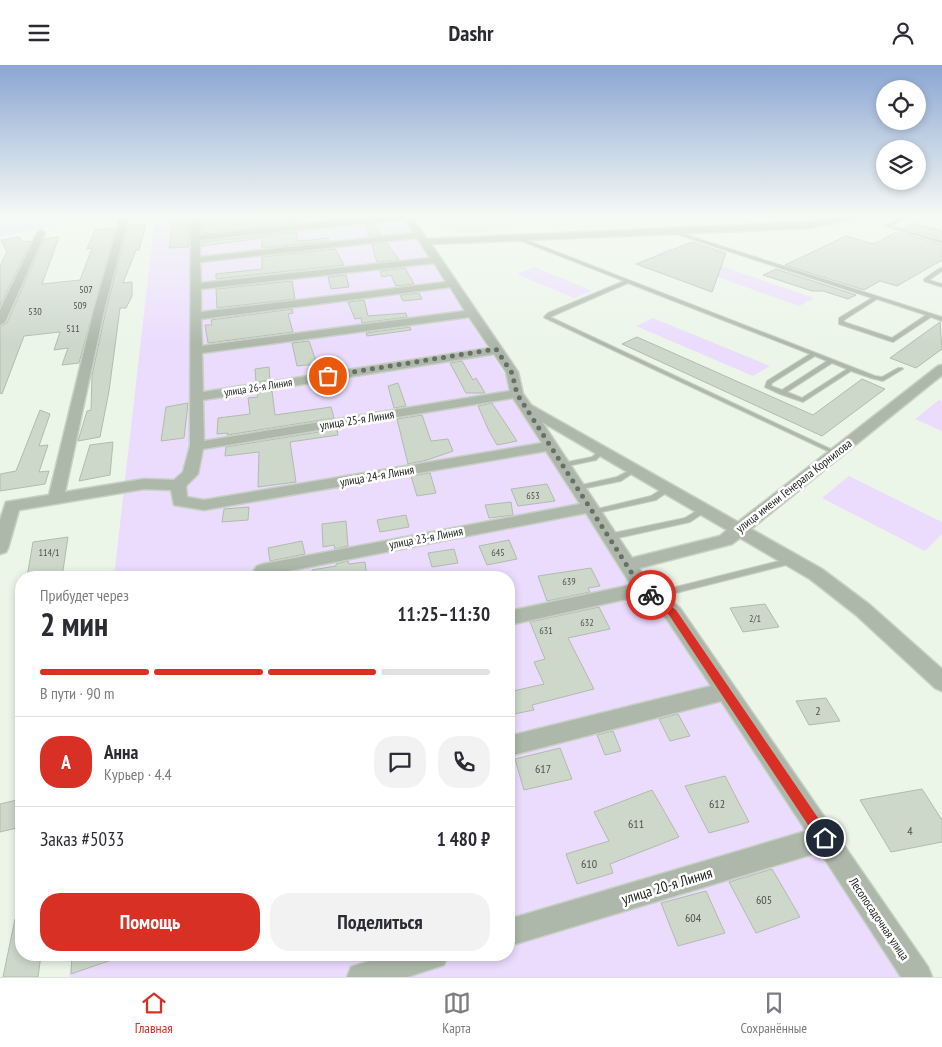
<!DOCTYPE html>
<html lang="ru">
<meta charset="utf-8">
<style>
:root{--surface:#fff;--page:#f2f2f3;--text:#2b2b33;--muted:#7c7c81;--line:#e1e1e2;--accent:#d93025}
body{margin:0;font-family:"PT Sans Narrow",sans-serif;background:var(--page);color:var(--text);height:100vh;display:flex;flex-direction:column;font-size:19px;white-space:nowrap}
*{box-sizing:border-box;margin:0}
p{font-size:16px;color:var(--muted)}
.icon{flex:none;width:28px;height:28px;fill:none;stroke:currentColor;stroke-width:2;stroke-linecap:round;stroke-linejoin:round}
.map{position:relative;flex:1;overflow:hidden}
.side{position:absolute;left:15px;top:506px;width:500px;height:390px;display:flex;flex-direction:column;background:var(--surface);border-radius:20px;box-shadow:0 2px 8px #0003}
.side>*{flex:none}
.tools{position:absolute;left:876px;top:15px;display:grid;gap:10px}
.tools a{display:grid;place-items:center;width:50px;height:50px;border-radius:50%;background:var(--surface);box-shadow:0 2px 8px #0003;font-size:25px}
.pin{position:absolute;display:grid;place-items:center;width:42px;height:42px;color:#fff;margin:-21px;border:2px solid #fff;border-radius:50%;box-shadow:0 1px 5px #0007}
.courier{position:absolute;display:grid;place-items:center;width:50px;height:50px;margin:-25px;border:4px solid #d93025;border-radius:50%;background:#fff;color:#222;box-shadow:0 1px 6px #0007}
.overview em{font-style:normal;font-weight:700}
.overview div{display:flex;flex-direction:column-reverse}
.overview{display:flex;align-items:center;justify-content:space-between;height:85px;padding:0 25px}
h1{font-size:32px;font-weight:700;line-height:38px}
.bar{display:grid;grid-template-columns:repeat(4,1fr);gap:8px 5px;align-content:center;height:60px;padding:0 25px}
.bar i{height:6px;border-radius:4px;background:var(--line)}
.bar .selected{background:var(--accent)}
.bar p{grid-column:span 4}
.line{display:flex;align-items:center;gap:12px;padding:0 25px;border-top:1px solid var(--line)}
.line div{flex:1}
.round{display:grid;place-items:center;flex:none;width:52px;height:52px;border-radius:20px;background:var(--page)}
.button{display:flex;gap:10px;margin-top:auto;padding:10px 25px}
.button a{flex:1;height:58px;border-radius:20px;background:var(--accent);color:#fff;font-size:20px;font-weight:700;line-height:58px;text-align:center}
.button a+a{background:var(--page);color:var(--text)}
header{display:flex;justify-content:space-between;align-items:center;height:65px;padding:0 25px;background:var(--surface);font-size:22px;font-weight:700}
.menu{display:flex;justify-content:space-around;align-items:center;height:70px;border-top:1px solid var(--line);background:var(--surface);font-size:14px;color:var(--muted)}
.menu a{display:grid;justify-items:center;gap:2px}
.menu .selected{color:var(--accent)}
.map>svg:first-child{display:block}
.built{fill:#dcecd9}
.green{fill:#ebdcfe}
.building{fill:#cdd8cb;stroke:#b1bbae}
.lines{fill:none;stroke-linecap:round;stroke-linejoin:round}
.service-casing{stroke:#c7d0c4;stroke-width:2}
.minor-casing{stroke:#c7d0c4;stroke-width:3}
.service{fill:#adb8aa;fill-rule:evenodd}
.minor{fill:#adb8aa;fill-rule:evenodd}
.route{fill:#d93025}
.done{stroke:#696f67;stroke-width:5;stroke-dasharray:0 9}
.labels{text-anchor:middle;stroke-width:5;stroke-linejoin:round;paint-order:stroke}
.number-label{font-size:10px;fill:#4e534c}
.far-street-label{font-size:11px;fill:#232722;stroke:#fff}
.street-label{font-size:12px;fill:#232722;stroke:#fff}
.near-number-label{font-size:12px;fill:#4e534c}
.near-street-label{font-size:15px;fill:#232722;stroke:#fff}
</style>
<header><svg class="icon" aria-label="menu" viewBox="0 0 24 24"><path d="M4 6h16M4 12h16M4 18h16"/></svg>Dashr<svg class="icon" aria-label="person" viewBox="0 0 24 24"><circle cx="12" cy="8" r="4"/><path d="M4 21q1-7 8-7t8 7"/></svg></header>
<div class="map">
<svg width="942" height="912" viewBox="0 0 942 912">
<rect width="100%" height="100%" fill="#ebf5e8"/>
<path class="built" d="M434 151H537L488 167 460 169 443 162Z"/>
<g class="green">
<path d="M0 151H96L0 172Z"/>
<path d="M155 151H401L900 912H69L72 890H509V512H114Z"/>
<path d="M669 183 814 233 799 241 654 189Z"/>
<path d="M535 202 592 226 574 233 517 209Z"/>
<path d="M653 253 770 301 753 311 636 261Z"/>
<path d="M939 335 942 336V366L915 354Z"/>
<path d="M849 411 942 457V469L925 486 822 433Z"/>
</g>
<g class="building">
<path d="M212 151H268V155L296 153V158L202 168 201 153Z"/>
<path d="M189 154V182L169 183 173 156Z"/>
<path d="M913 158 942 166V174L904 163Z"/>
<path d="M146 159 139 185H136L123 218 132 217V231L126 243H120L109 326 100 372 78 376 87 346 91 345 92 310 106 245 128 161Z"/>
<path d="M373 159 381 170 369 171 365 160Z"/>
<path d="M116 163 79 298 62 300 68 283 54 285 60 267 24 271 2 329 0 328V262L7 258 44 174 59 172 42 219 80 215 92 183 87 184 95 165Z"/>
<path d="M297 167V175L302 176 328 173 329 176 262 183V173L202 181V177Z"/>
<path d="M897 167 942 180V195L897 221 880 216 864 225 785 200 846 171 874 179Z"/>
<path d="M19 172 22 177 31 176 0 241V201L7 187 1 175Z"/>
<path d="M692 177 726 188 712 227 636 199Z"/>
<path d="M387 178 399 195 377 197 372 180Z"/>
<path d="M335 184 344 200 216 214V209L262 204V192Z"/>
<path d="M405 203 414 219 396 221 391 210 382 212 380 206Z"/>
<path d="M776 204 856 230 848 234 823 226H812L763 210Z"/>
<path d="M346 210 349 222 331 224 328 212Z"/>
<path d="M292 216 295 234 217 243 216 224Z"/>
<path d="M419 228 422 234 403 236 400 230Z"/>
<path d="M364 235 368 251 406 248 407 252 362 258 361 253 355 254 348 237Z"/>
<path d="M292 244 293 248 288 249 293 267 208 278 205 260H212L211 255Z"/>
<path d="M940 257 942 284 916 303 890 293Z"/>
<path d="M410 262 411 265 367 271 366 268Z"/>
<path d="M637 272 813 350 862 314 885 324 822 371 622 279Z"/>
<path d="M309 276 317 299 297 301 292 278Z"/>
<path d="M462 296 473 315 476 313 485 328H466L450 298Z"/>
<path d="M269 302 270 315 256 317 255 304Z"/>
<path d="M398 318 406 341 394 343 388 321Z"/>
<path d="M272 326 275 350 331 342 334 353 227 370 228 368 217 369 218 353 250 349 248 333 258 332 257 328Z"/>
<path d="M188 338 184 373 161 376 166 342Z"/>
<path d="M492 338 517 376 497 380 489 366 478 341Z"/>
<path d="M40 345 50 349 39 381 48 380 39 407 49 406 45 419 0 426V409L16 406Z"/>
<path d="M422 350 431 376 448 374 453 386 427 395 408 399 397 354Z"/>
<path d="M337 364 338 370 290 377 296 417 258 422 259 387 225 391 226 382Z"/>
<path d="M113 377 110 410 79 416 90 380Z"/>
<path d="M430 408 436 428 417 431 411 411Z"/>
<path d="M547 419 555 436 518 441 511 424Z"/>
<path d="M511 437 513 450 489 453 485 440Z"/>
<path d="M249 442 248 455 222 457 224 444Z"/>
<path d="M406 450 409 462 380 467 377 455Z"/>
<path d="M346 456 348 481 335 484 334 480 323 482 322 459Z"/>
<path d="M68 472 62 512H27L33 477Z"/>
<path d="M509 475 517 494 487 500 479 481Z"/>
<path d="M302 476 305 489 270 496 268 483Z"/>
<path d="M454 484 458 498 432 502 428 488Z"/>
<path d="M348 496 349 499 365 497 367 512H312V505L336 501V499Z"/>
<path d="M591 503 600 521 588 523 590 527 547 536 538 511Z"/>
<path d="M765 539 779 562 743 567 730 543Z"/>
<path d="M599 542 610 564 568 573 594 624 532 640 534 645 509 650V627L544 619 534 597 545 594 530 557Z"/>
<path d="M826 633 840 656 809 660 796 636Z"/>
<path d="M678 649 690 671 670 676 659 654Z"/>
<path d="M613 666 621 686 605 690 597 670Z"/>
<path d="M560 683 572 714 524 725 515 694Z"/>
<path d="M725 711 749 757 709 768 685 721Z"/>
<path d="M922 724 942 755V777L891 787 860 735Z"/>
<path d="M652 725 679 772 610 799 613 808 577 819 566 789 609 776 594 747Z"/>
<path d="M21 734V762L0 767V739Z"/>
<path d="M772 804 800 852 756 868 729 817Z"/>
<path d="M706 826 725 868 678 881 661 838Z"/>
<path d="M15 854H21V890H41L38 912H3Z"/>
<path d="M72 890H119L120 892 71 909Z"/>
</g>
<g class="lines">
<defs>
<g id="service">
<path d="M903 151H909L890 161 942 176V178L885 161Z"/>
<path d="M671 165 942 252V256L931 252 893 277 839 259V253L872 233 670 167 669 166ZM877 234 926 250 892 273 844 257V255Z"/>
<path d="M514 171H516L875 311 882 312 898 303H902L903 304 883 316 871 313 851 306 803 337 780 329 765 322 767 316 810 289 628 218 550 252 839 388 838 389H834L545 253 544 252 548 248 624 216 514 173ZM815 291 827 296 782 325 771 321 772 318ZM832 298 847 304 802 333 787 327Z"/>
<path d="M940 203H942V206L929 215 942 219V222L924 216V214Z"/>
<path d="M602 384 605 386 596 395 563 402 560 400 563 398 592 392 600 385Z"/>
<path d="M634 403 636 404 637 405 636 406 621 416 577 425 573 423 577 421 617 412Z"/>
<path d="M665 422H671L672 424 656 435 593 449 589 447 593 445 651 431Z"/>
<path d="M701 443H707L708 445 690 457 609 475 605 472 609 469 685 453Z"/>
<path d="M791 493 794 494 795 496 794 498 652 534 649 533 648 531 649 529 652 528Z"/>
</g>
<g id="minor">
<path d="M121 151H129L104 245 65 427 144 414 174 415 183 407 190 381 191 151H199L200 170 379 151H411L427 174 810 157 843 151H863L810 163 431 179 518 307 523 329 531 340 738 457 938 301 942 300V310L751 464 822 504 870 540 942 604V626L935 623 856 550 810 514 740 473 732 479 639 503 649 519 680 543 928 902 932 912H901L820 787 509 881V854L806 766 721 636 509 691V671L711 621 666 553 640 531 509 560V546L631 520 586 448 263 511 257 509 254 505 257 501 263 499 580 439 546 386 204 445 174 440 171 425 144 424 19 445 8 483 6 487 0 489V455L6 437 49 430 94 245ZM405 154 414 168 200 192V175ZM417 173 430 193 201 218 200 197ZM434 198 446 217 201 247V224ZM450 222 465 246 202 281 201 254ZM469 252 490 283 203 327 202 288ZM494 289 506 307 510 326 204 376 203 335ZM513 333 542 378 204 435 187 432 186 421 198 409 203 384ZM542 357 727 465 720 471 632 493Z"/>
<path d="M41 165 45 168 5 257 0 260V245L37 168Z"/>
<path d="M387 890H448L444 900 407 912H347L351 902Z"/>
</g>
</defs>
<use href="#service" class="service-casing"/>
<use href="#minor" class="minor-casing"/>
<use href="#service" class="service"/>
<use href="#minor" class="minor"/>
</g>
<linearGradient id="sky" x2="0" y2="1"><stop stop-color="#8ba6d3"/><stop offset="0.54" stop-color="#f6faf5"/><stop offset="1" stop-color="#f6faf5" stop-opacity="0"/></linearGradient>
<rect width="942" height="279" fill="url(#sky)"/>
<path class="route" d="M651 527 676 545 829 769 831 773 829 778 825 780 820 778 669 550 648 532 646 530Z"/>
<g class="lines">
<path class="done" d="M328 311 496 284 512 308 517 329 642 524 651 530"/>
</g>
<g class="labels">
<g class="number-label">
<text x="86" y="228">507</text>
<text x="80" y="244">509</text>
<text x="35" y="250">530</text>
<text x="73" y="267">511</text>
<text x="533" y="434">653</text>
<text x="49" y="491">114/1</text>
<text x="498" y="491">645</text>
<text x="569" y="520">639</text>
<text x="755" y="557">2/1</text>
<text x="587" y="561">632</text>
<text x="546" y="569">631</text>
</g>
<g class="far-street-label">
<text transform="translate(258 322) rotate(-9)" y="4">улица 26-я Линия</text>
</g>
<g class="street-label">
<text transform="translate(357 355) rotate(-9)" y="4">улица 25-я Линия</text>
<text transform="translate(377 411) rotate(-10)" y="4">улица 24-я Линия</text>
<text transform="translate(794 421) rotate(-38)" y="4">улица имени Генерала Корнилова</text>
<text transform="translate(426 473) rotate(-11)" y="4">улица 23-я Линия</text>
<text transform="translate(879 854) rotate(56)" y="4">Лесопосадочная улица</text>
</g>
<g class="near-number-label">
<text x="818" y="650">2</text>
<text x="543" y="708">617</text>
<text x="717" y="743">612</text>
<text x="636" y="763">611</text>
<text x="910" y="770">4</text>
<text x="589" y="803">610</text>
<text x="764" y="839">605</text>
<text x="693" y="857">604</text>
</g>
<g class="near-street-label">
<text transform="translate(667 821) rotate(-17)" y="5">улица 20-я Линия</text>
</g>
</g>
</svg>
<div class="tools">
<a><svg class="icon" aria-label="locate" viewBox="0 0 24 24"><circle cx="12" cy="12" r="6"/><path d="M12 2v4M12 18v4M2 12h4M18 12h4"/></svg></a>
<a><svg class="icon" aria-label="layers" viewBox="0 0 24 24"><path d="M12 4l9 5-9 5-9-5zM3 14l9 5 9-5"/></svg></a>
</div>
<div class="pin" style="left:328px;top:311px;background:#ea580c"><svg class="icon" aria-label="bag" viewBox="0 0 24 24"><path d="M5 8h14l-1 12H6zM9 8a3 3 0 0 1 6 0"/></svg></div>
<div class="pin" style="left:825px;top:773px;background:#1f2937"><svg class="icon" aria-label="home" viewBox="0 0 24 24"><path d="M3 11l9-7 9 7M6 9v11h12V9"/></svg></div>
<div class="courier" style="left:651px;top:530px"><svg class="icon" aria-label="bike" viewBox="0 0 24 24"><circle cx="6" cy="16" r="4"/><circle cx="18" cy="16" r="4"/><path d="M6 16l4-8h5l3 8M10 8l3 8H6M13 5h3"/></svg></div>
<section class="side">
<div class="overview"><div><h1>2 мин</h1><p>Прибудет через</p></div><em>11:25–11:30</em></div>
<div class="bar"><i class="selected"></i><i class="selected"></i><i class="selected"></i><i></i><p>В пути · 90 m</p></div>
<div class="line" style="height:90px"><b class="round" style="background:var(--accent);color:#fff">А</b><div><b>Анна</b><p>Курьер · 4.4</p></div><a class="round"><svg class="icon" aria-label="chat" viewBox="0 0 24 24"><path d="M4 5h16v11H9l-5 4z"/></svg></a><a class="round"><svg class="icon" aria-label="phone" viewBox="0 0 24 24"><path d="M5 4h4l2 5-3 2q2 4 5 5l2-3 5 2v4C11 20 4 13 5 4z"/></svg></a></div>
<div class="line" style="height:65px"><div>Заказ #5033</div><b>1 480 ₽</b></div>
<div class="button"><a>Помощь</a><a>Поделиться</a></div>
</section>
</div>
<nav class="menu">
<a class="selected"><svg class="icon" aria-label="home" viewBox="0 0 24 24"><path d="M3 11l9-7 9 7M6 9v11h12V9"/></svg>Главная</a>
<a><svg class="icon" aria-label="map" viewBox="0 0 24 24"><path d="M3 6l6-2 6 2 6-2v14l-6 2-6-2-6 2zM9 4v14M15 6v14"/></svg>Карта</a>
<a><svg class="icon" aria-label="saved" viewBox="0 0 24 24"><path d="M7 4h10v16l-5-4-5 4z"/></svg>Сохранённые</a>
</nav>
